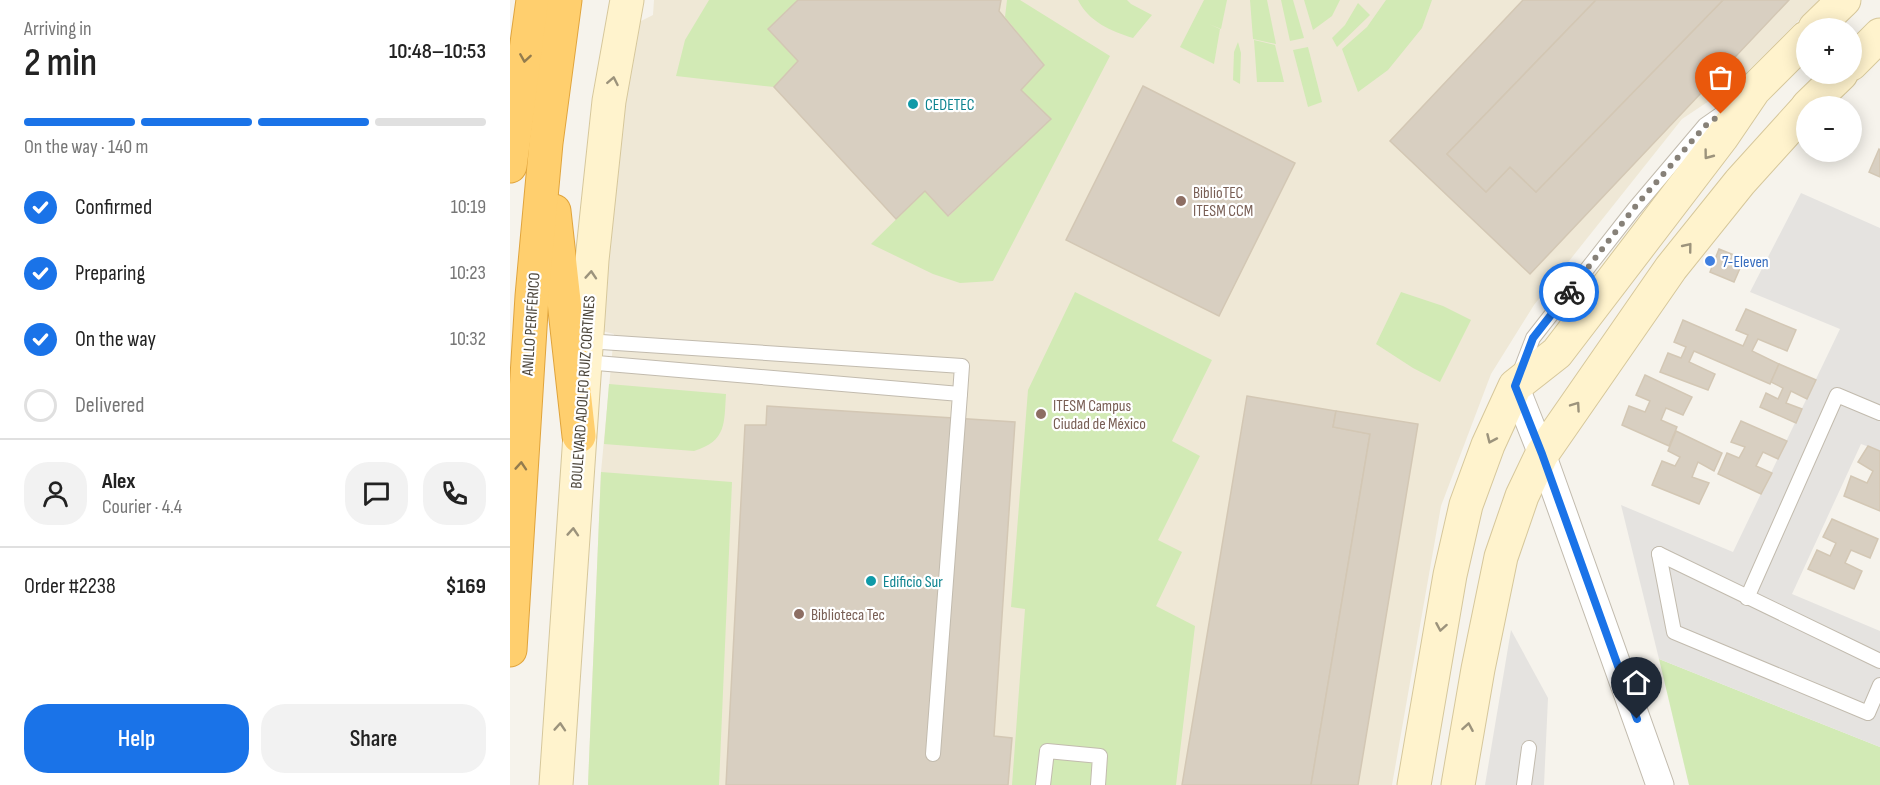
<!DOCTYPE html>
<meta charset="utf-8">
<style>
:root{--surface:#fff;--page:#f2f2f2;--text:#222;--muted:#767676;--line:#e0e0e0;--accent:#1a73e8}
body{margin:0;font-family:"Sofia Sans Condensed",sans-serif;background:var(--page);color:var(--text);height:100vh;display:flex;flex-direction:column;font-size:22px;white-space:nowrap}
*{box-sizing:border-box;margin:0}
p{font-size:20px;color:var(--muted)}
.icon{flex:none;width:33px;height:33px;fill:none;stroke:currentColor;stroke-width:2;stroke-linecap:round;stroke-linejoin:round}
.map{position:relative;flex:1;overflow:hidden}
.drawer{display:flex;flex-direction:column;background:var(--surface);width:510px}
.drawer>*{flex:none}
.buttons{position:absolute;left:1286px;top:18px;display:grid;gap:12px}
.buttons a{display:grid;place-items:center;width:66px;height:66px;border-radius:50%;background:var(--surface);box-shadow:0 3px 15px #0003;font-size:30px}
.pin{position:absolute;display:grid;place-items:center;width:51px;height:51px;color:#fff;margin:-62px -26px;border-radius:50% 50% 50% 0;rotate:-45deg;box-shadow:0 0 6px #0007}
.pin .icon{rotate:45deg}
.courier{position:absolute;display:grid;place-items:center;width:60px;height:60px;margin:-30px;border:4px solid #1a73e8;border-radius:50%;background:#fff;color:#222;box-shadow:0 2px 8px #0007}
.overview em{font-style:normal;font-weight:600}
.overview div{display:flex;flex-direction:column-reverse}
.overview{display:flex;align-items:center;justify-content:space-between;height:102px;padding:0 24px}
h1{font-size:39px;font-weight:600;line-height:45px}
.bar{display:grid;grid-template-columns:repeat(4,1fr);gap:9px 6px;align-content:center;height:72px;padding:0 24px}
.bar i{height:8px;border-radius:4px;background:var(--line)}
.bar .selected{background:var(--accent)}
.bar p{grid-column:span 4}
.line{display:flex;align-items:center;gap:15px;padding:0 24px;border-top:2px solid var(--line)}
.line div{flex:1}
.round{display:grid;place-items:center;flex:none;width:63px;height:63px;border-radius:24px;background:var(--page)}
ol{padding:0 24px;list-style:none}
li{display:flex;align-items:center;gap:18px;height:66px}
li p{margin-inline-start:auto}
li .icon{padding:6px;border-radius:50%;background:var(--accent);color:#fff;stroke-width:4}
li:last-child{color:var(--muted)}
li i{width:33px;height:33px;border:3px solid var(--line);border-radius:50%}
.primary-button{display:flex;gap:12px;margin-top:auto;padding:12px 24px}
.primary-button a{flex:1;height:69px;border-radius:24px;background:var(--accent);color:#fff;font-size:24px;font-weight:600;line-height:69px;text-align:center}
.primary-button a+a{background:var(--page);color:var(--text)}
main{display:flex;flex:1;min-height:0}
.map>svg:first-child{display:block}
.education{fill:#efe8d6}
.green{fill:#d2eab5}
.parking{fill:#e5e3e0}
.building{fill:#d8cfc1;stroke:#d3c7b4;stroke-width:1.5}
.lines{fill:none;stroke-linecap:round;stroke-linejoin:round}
.lane-casing{stroke:#c2bbae;stroke-width:16}
.street-casing{stroke:#c2bbae;stroke-width:29}
.secondary-casing{stroke:#d6c79b;stroke-width:35}
.highway-casing{stroke:#e0a43c;stroke-width:35}
.lane{stroke:#fff;stroke-width:14}
.street{stroke:#fff;stroke-width:27}
.secondary{stroke:#fff3cd;stroke-width:33}
.highway{stroke:#ffcf6e;stroke-width:33}
.oneway{stroke:#937c4e}
.oneway2{stroke:#9c937c}
.done{stroke:#878178;stroke-width:6;stroke-dasharray:0 10.8}
.route{stroke:#1a73e8;stroke-width:8}
.culture-dot{fill:#0f9aa8;stroke:#fff;stroke-width:2}
.education-dot{fill:#8d6e63;stroke:#fff;stroke-width:2}
.shop-dot{fill:#3f7fe0;stroke:#fff;stroke-width:2}
.labels{text-anchor:middle;stroke-width:4.5;stroke-linejoin:round;paint-order:stroke}
.culture-label{font-size:16px;fill:#0d838f;stroke:#fff;text-anchor:start}
.education-label{font-size:16px;fill:#785e54;stroke:#fff;text-anchor:start}
.shop-label{font-size:16px;fill:#366cbe;stroke:#fff;text-anchor:start}
.street-label{font-size:16px;fill:#4b4439;stroke:#fff}
</style>
<main>
<section class="drawer">
<div class="overview"><div><h1>2 min</h1><p>Arriving in</p></div><em>10:48–10:53</em></div>
<div class="bar"><i class="selected"></i><i class="selected"></i><i class="selected"></i><i></i><p>On the way · 140 m</p></div>
<ol>
<li><svg class="icon" aria-label="check" viewBox="0 0 24 24"><path d="M5 12l5 5 9-10"/></svg>Confirmed<p>10:19</p></li>
<li><svg class="icon" aria-label="check" viewBox="0 0 24 24"><path d="M5 12l5 5 9-10"/></svg>Preparing<p>10:23</p></li>
<li><svg class="icon" aria-label="check" viewBox="0 0 24 24"><path d="M5 12l5 5 9-10"/></svg>On the way<p>10:32</p></li>
<li><i></i>Delivered</li>
</ol>
<div class="line" style="height:108px"><a class="round"><svg class="icon" aria-label="person" viewBox="0 0 24 24"><circle cx="12" cy="8" r="4"/><path d="M4 21q1-7 8-7t8 7"/></svg></a><div><b>Alex</b><p>Courier · 4.4</p></div><a class="round"><svg class="icon" aria-label="chat" viewBox="0 0 24 24"><path d="M4 5h16v11H9l-5 4z"/></svg></a><a class="round"><svg class="icon" aria-label="phone" viewBox="0 0 24 24"><path d="M5 4h4l2 5-3 2q2 4 5 5l2-3 5 2v4C11 20 4 13 5 4z"/></svg></a></div>
<div class="line" style="height:78px"><div>Order #2238</div><b>$169</b></div>
<div class="primary-button"><a>Help</a><a>Share</a></div>
</section>
<div class="map">
<svg width="1370" height="785" viewBox="0 0 1370 785">
<rect width="100%" height="100%" fill="#f6f3ec"/>
<path class="education" d="M144 0H1309L1226 83 1172 119 1024 305 981 374 931 506 882 785H78L91 472 104 334 92 331 106 145 129 22 143 15Z"/>
<g class="green">
<path d="M199 0H288L259 29 288 61 264 87 166 76 175 40Z"/>
<path d="M497 0H510L600 56 483 281 450 283 423 274 361 244 415 191 439 216 541 119 511 90 534 65 495 17Z"/>
<path d="M568 0H617L621 4 642 15 623 38C601 31 579 22 568 0Z"/>
<path d="M694 0H717L711 29 699 24 710 29 704 64 670 47Z"/>
<path d="M740 0H757L766 44 743 39Z"/>
<path d="M771 0H783L794 38 780 41Z"/>
<path d="M794 0H830L822 16 803 30Z"/>
<path d="M876 0H922L912 28 878 70 848 92 832 49 857 27Z"/>
<path d="M848 3 860 15 827 47 822 38 835 25Z"/>
<path d="M744 40 765 45 774 82H747Z"/>
<path d="M728 42 731 53 730 84 723 80 724 52Z"/>
<path d="M798 47 812 102 798 107 783 50Z"/>
<path d="M565 292 702 360 662 441 690 456 648 540 672 552 646 606 685 626 666 785H502L515 609 501 607 518 390Z"/>
<path d="M891 292 933 306 961 320 930 382 903 368 866 344Z"/>
<path d="M99 384 216 394C214 423 217 441 184 451L94 444Z"/>
<path d="M91 472 222 482 209 785H78Z"/>
<path d="M1149 659 1370 747V785H1179Z"/>
</g>
<g class="parking">
<path d="M1291 193 1370 228V451L1351 444 1282 594 1370 631V747L1149 659 1111 505 1223 552 1330 329 1240 292Z"/>
<path d="M1001 630 1038 698 1034 785H975Z"/>
</g>
<g class="building">
<path d="M288 0H491L489 11 534 65 511 90 541 119 438 216 415 191 386 219 264 87 288 61 258 29Z"/>
<path d="M1013 0H1086L937 154 976 192 1000 167 1026 192 1213 0H1279L1020 274 880 141Z"/>
<path d="M1086 0H1213L1026 192 1000 167 976 192 937 154Z"/>
<path d="M633 86 785 163 709 316 556 240Z"/>
<path d="M1369 149 1370 150V177L1359 172Z"/>
<path d="M1209 249 1234 259 1224 282 1200 272Z"/>
<path d="M1236 309 1286 330 1277 351 1248 339 1242 351 1269 364 1260 384 1184 351 1179 362 1205 374 1198 390 1150 372 1158 353 1171 358 1176 347 1164 342 1173 320 1233 346 1238 335 1226 330Z"/>
<path d="M1269 364 1306 380 1297 399 1281 391 1276 403 1292 409 1286 423 1250 407 1256 393 1268 399 1273 388 1261 382Z"/>
<path d="M1135 375 1182 397 1173 415 1156 408 1151 420 1167 427 1159 446 1112 425 1119 406 1135 412 1140 401 1126 395Z"/>
<path d="M737 396 826 411 823 427 860 434 801 785H672Z"/>
<path d="M257 406 505 422 484 736 502 738 498 785H216L235 425H256Z"/>
<path d="M826 411 908 424 848 785H801L860 434 823 427Z"/>
<path d="M1231 421 1277 441 1268 459 1253 452 1246 466 1262 473 1251 494 1208 474 1217 453 1229 458 1235 447 1221 442Z"/>
<path d="M1166 431 1212 453 1204 471 1188 462 1182 477 1199 483 1189 504 1142 485 1152 461 1165 466 1170 457 1158 451Z"/>
<path d="M1358 446 1370 451V511L1334 496 1341 476 1357 483 1363 471 1348 462Z"/>
<path d="M1322 519 1368 539 1360 558 1341 550 1335 563 1352 571 1344 589 1298 569 1307 550 1320 556 1326 543 1313 537Z"/>
</g>
<g class="lines">
<defs>
<g id="lane">
<path d="M76 341 452 366 450 394"/>
<path d="M75 362 450 394 423 754"/>
<path d="M1010 372 1023 338 1124 209 1195 125 1218 109"/>
<path d="M1149 554 1164 632 1358 713 1370 685"/>
<path d="M1149 554 1370 661"/>
<path d="M1237 598 1327 395 1370 413"/>
<path d="M533 785 537 751 590 756 588 785"/>
<path d="M1014 785 1019 748"/>
</g>
<path id="street" d="M1005 386 1032 454 1150 785"/>
<g id="secondary">
<path d="M1305 28 1334 0"/>
<path d="M1341 64 1370 35"/>
<path d="M1298 106 1331 74"/>
<path d="M46 785 82 260 99 101 117 0"/>
<path d="M904 785 940 575 956 505 978 445 1005 386 1047 353 1212 137 1244 90 1296 38"/>
<path d="M948 785 968 669 991 557 1012 496 1032 454 1161 268 1230 182 1296 109"/>
</g>
<g id="highway">
<path d="M0 166 23 0"/>
<path d="M44 211 69 436"/>
<path d="M0 650 22 296 36 143 55 0"/>
</g>
</defs>
<use href="#lane" class="lane-casing"/>
<use href="#street" class="street-casing"/>
<use href="#secondary" class="secondary-casing"/>
<use href="#highway" class="highway-casing"/>
<use href="#lane" class="lane"/>
<use href="#street" class="street"/>
<use href="#secondary" class="secondary"/>
<use href="#highway" class="highway"/>
</g>
<defs><path id="oneway-chevron" d="M-2-3.5L2.5 0L-2 3.5" fill="none" stroke-width="1.6" stroke-linecap="round" stroke-linejoin="round" transform="scale(1.5)"/></defs>
<g class="oneway">
<use href="#oneway-chevron" transform="translate(15 58) rotate(99)"/>
<use href="#oneway-chevron" transform="translate(11 466) rotate(-86)"/>
</g>
<g class="oneway2">
<use href="#oneway-chevron" transform="translate(103 81) rotate(-79)"/>
<use href="#oneway-chevron" transform="translate(1198 155) rotate(127)"/>
<use href="#oneway-chevron" transform="translate(1178 247) rotate(-51)"/>
<use href="#oneway-chevron" transform="translate(81 275) rotate(-86)"/>
<use href="#oneway-chevron" transform="translate(1066 406) rotate(-55)"/>
<use href="#oneway-chevron" transform="translate(981 439) rotate(114)"/>
<use href="#oneway-chevron" transform="translate(63 532) rotate(-86)"/>
<use href="#oneway-chevron" transform="translate(931 627) rotate(100)"/>
<use href="#oneway-chevron" transform="translate(50 727) rotate(-86)"/>
<use href="#oneway-chevron" transform="translate(958 727) rotate(-80)"/>
</g>
<g class="lines">
<path class="done" d="M1059 292 1124 208 1195 126 1211 114"/>
<path class="route" d="M1059 292 1023 338 1005 386 1032 454 1127 719"/>
</g>
<g class="culture-dot">
<circle cx="403" cy="104" r="6"/>
<circle cx="361" cy="581" r="6"/>
</g>
<g class="education-dot">
<circle cx="671" cy="201" r="6"/>
<circle cx="531" cy="414" r="6"/>
<circle cx="289" cy="614" r="6"/>
</g>
<circle class="shop-dot" cx="1200" cy="261" r="6"/>
<g class="labels">
<g class="culture-label">
<text x="415" y="110">CEDETEC</text>
<text x="373" y="587">Edificio Sur</text>
</g>
<g class="education-label">
<text x="683" y="198">BiblioTEC<tspan x="683" dy="18">ITESM CCM</tspan></text>
<text x="543" y="411">ITESM Campus<tspan x="543" dy="18">Ciudad de México</tspan></text>
<text x="301" y="620">Biblioteca Tec</text>
</g>
<g class="shop-label">
<text x="1212" y="267">7-Eleven</text>
</g>
<g class="street-label">
<text transform="translate(20 324) rotate(-86)" y="6">ANILLO PERIFÉRICO</text>
<text transform="translate(72 392) rotate(-86)" y="6">BOULEVARD ADOLFO RUIZ CORTINES</text>
</g>
</g>
</svg>
<div class="buttons">
<a>+</a>
<a>−</a>
</div>
<div class="pin" style="left:1211px;top:114px;background:#ea580c"><svg class="icon" aria-label="bag" viewBox="0 0 24 24"><path d="M5 8h14l-1 12H6zM9 8a3 3 0 0 1 6 0"/></svg></div>
<div class="pin" style="left:1127px;top:719px;background:#1f2937"><svg class="icon" aria-label="home" viewBox="0 0 24 24"><path d="M3 11l9-7 9 7M6 9v11h12V9"/></svg></div>
<div class="courier" style="left:1059px;top:292px"><svg class="icon" aria-label="bike" viewBox="0 0 24 24"><circle cx="6" cy="16" r="4"/><circle cx="18" cy="16" r="4"/><path d="M6 16l4-8h5l3 8M10 8l3 8H6M13 5h3"/></svg></div>
</div>
</main>
